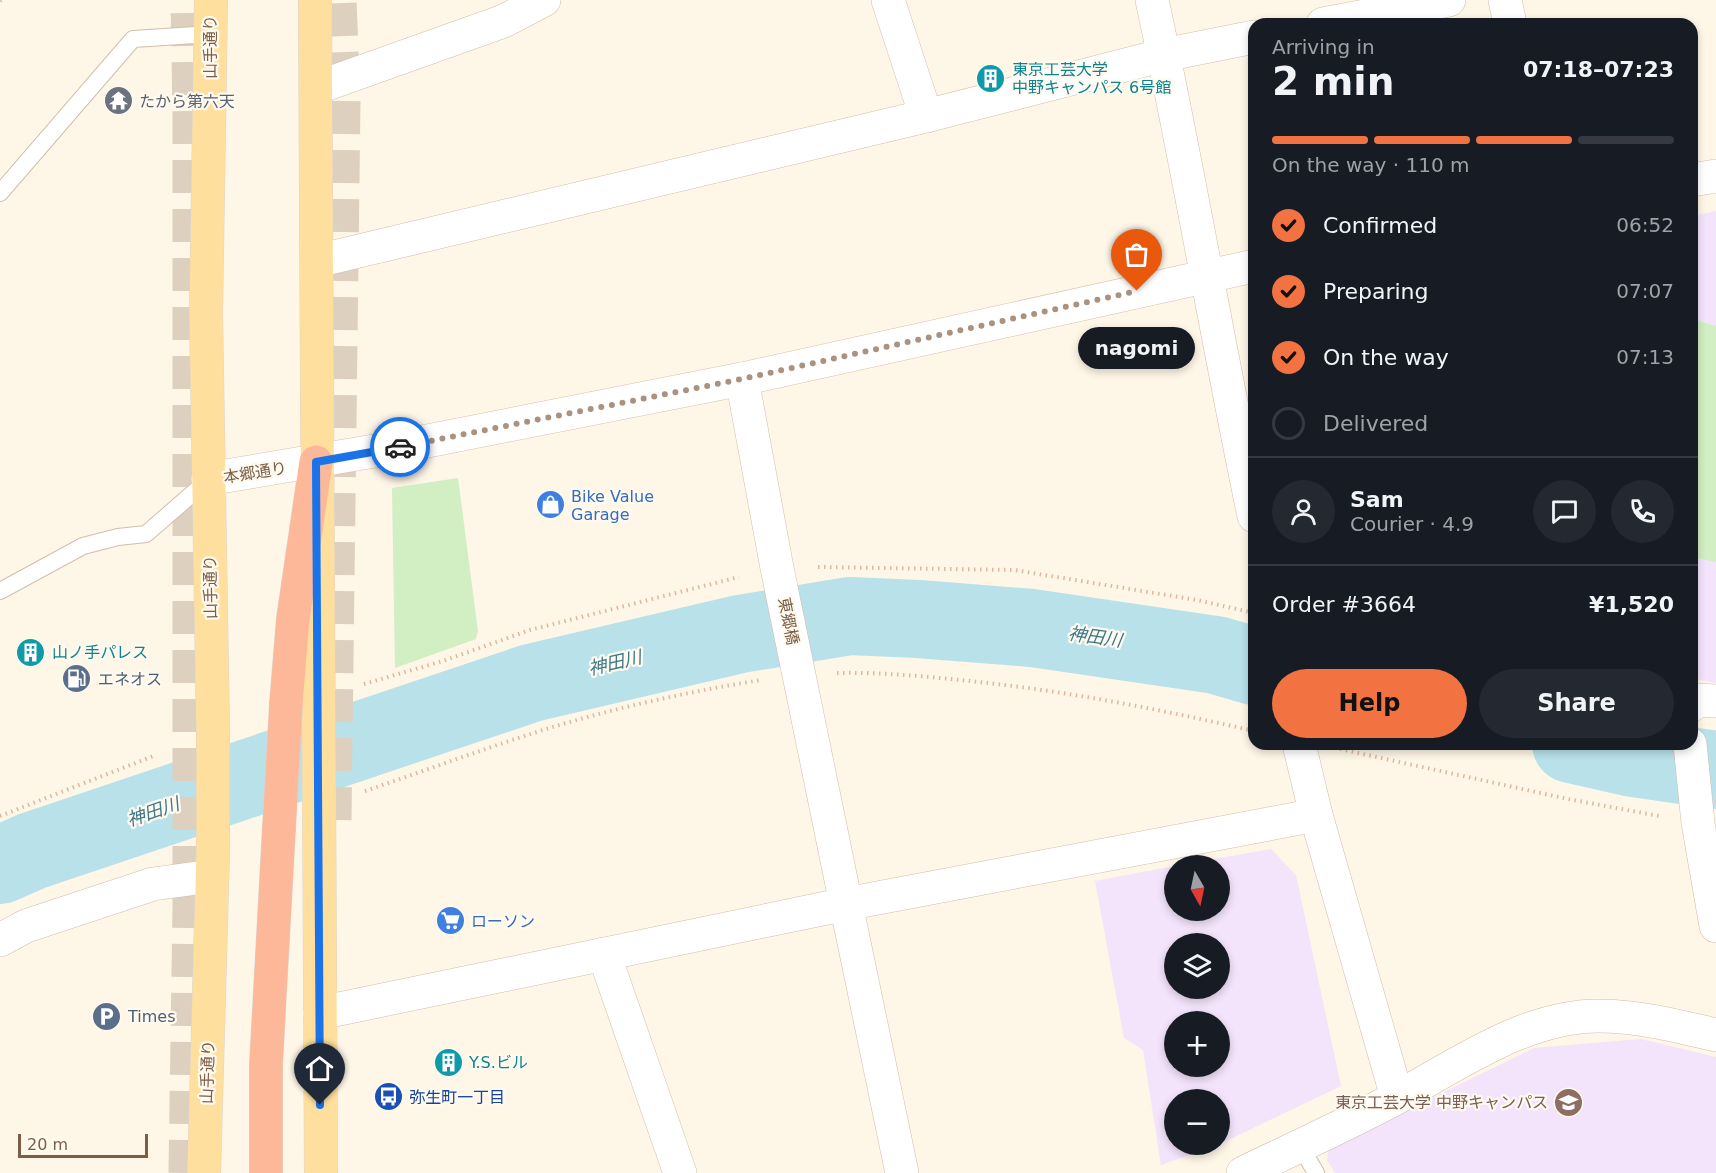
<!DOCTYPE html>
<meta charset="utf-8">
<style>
:root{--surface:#171b24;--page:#242831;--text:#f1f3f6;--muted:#9ea1a6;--line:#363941;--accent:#f27242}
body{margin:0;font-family:"DejaVu Sans","Noto Sans JP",sans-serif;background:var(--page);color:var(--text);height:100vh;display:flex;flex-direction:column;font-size:22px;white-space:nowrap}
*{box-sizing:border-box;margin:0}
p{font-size:20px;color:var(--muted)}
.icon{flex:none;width:33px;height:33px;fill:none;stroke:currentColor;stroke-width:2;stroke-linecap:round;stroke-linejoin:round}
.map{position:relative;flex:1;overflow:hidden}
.drawer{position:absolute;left:1248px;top:18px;width:450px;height:732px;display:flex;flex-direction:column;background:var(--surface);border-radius:18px;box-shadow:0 3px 9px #0003}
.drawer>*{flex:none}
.needle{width:39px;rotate:171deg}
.fabs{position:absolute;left:1164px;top:855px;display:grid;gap:12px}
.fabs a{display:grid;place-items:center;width:66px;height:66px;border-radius:50%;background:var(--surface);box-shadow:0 3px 9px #0003;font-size:30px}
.scale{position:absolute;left:18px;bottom:15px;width:130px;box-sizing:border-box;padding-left:6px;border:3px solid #7b5d48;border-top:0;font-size:16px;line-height:21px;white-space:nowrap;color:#7b5d48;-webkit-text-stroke:4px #fffaef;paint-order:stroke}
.pin{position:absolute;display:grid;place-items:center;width:51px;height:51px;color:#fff;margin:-62px -26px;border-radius:50% 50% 50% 0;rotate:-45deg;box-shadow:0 0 6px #0007}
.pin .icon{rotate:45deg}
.courier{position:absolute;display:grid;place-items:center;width:60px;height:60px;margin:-30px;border:4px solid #1a73e8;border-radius:50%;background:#fff;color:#222;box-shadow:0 2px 8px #0007}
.bubble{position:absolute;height:42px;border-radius:21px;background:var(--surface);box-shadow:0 3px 9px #0003;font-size:20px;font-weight:600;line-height:42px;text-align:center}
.head em{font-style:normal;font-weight:600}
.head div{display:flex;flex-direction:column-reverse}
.head{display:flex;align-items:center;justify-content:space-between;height:102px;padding:0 24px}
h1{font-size:39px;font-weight:600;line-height:45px}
.bar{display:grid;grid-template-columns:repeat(4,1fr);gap:9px 6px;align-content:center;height:72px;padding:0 24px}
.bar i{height:8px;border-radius:4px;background:var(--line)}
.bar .on{background:var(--accent)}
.bar p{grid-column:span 4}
.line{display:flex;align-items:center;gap:15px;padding:0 24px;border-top:2px solid var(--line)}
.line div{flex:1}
.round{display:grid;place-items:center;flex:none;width:63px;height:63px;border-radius:32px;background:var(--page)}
ol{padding:0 24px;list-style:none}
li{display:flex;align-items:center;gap:18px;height:66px}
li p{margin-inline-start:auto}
li .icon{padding:6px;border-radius:50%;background:var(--accent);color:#111;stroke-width:4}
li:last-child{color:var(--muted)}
li i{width:33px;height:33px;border:3px solid var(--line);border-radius:50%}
.cta{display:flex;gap:12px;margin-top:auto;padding:12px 24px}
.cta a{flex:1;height:69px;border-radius:36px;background:var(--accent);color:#111;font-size:24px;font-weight:600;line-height:69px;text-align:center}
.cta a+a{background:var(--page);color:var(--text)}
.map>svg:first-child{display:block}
.education{fill:#f3e3fb;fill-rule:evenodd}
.green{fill:#d2eec3}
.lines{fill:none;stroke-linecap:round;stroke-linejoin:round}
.river{stroke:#b9e1ea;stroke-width:78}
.highway-tunnel{stroke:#ddd0bf;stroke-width:33;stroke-dasharray:33 16;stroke-linecap:butt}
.lane-casing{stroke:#d2beab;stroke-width:18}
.street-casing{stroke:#d2beab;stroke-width:34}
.secondary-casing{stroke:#d8c1aa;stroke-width:34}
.primary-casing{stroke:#ddd5cf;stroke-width:34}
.highway-casing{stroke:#ddd5cf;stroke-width:34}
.path{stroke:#dcb99e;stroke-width:4;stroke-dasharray:1.5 4.5;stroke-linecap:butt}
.lane{stroke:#fff;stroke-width:16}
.street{stroke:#fff;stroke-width:33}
.secondary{stroke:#fff;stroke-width:33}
.primary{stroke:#ffdf9d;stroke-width:33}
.highway{stroke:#fdb899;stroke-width:33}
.highway-bridge-casing{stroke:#ddd5cf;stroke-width:34;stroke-linecap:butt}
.highway-bridge{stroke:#fdb899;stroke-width:33}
.done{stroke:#a99380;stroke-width:6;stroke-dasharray:0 10.8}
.route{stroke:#1a73e8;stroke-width:8}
.labels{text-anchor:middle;stroke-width:4.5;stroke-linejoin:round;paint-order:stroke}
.street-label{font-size:16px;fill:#7b5d48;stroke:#fffaef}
.culture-label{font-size:16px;fill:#0d838f;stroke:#fffaef;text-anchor:start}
.worship-label{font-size:16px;fill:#5b616d;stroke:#fffaef;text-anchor:start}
.shop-label{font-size:16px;fill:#366cbe;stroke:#fffaef;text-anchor:start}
.service-label{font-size:16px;fill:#4e5e75;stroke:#fffaef;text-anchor:start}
.transit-label{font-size:16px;fill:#164399;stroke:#fffaef;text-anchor:start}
.education-label{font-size:16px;fill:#785e54;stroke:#fffaef;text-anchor:end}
.water-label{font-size:18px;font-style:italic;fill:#3d7889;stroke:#fffaef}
</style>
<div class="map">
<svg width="1716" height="1173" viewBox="0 0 1716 1173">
<rect width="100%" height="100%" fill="#fef6e7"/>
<g class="education">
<path d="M1716 211V683L1692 678V216Z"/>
<path d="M1271 849 1296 875 1341 1086 1220 1144V1100H1174V1144L1219 1145 1161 1165 1143 1050 1124 1038 1095 881 1174 866V910H1220V866L1180 865ZM1174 944H1220V988H1174ZM1174 1022H1220V1066H1174Z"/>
<path d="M1641 1039 1716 1057V1173H1335L1327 1160 1329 1148 1534 1048Z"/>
</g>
<g class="green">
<path d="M1692 319 1716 326V562L1692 557Z"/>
<path d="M458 478 478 631 476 639 395 668 392 488Z"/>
</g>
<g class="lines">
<g class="river">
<path d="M1571 744 1633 758 1716 770"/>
<path d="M0 865 32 851 531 683 740 634 850 616 918 619 1032 628 1216 655 1254 666"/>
</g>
<g class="highway-tunnel">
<path d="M335 820 344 100 340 0"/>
<path d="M185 1173 189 907V115L187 0"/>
</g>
<defs>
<g id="lane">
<path d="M0 193 133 39 211 34"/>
<path d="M0 591 83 546 118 537 146 534 208 480"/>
<path d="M1300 1145 1316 1173"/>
</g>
<g id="street">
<path d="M888 0 926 116"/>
<path d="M1152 0C1189 171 1218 345 1254 516"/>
<path d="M1505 0 1510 24"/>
<path d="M1323 24 1449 0"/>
<path d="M316 88 504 21 544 0"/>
<path d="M317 261 926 116 1164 55 1254 37"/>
<path d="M742 379 777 568 846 904 1316 815"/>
<path d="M1692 705 1698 700 1716 701"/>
<path d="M1299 744 1316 815 1397 1097"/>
<path d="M1690 744 1698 823 1716 926"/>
<path d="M0 940 26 926 153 884 212 876"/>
<path d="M604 954 680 1173"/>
<path d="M320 1013 846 904 902 1173"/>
<path d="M1243 1173C1295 1148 1348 1124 1398 1097 1460 1063 1526 1016 1599 1016 1639 1016 1678 1026 1716 1035"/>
</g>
<g id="secondary">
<path d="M1692 180 1716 176"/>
<path d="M208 479 392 448 742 379 1254 266"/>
</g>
<g id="primary">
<path d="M315 0 321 1173"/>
<path d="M204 1173 213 851V731L206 313 211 0"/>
</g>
<g id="highway">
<path d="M286 704 293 619 316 462"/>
<path d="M266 1173V1064L279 828"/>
</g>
</defs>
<use href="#lane" class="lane-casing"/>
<use href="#street" class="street-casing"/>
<use href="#secondary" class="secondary-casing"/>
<use href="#primary" class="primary-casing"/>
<use href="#highway" class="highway-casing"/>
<g class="path">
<path d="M0 1 1 0"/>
<path d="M818 567 1014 570 1197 600 1254 613"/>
<path d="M837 673C884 672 932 677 979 682 1072 692 1163 710 1254 731"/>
<path d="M364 684 443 661 530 630 739 577"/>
<path d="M1340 749 1568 799 1659 816"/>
<path d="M365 791C424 771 483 749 543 730 614 708 687 692 761 680"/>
<path d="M0 816 156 755"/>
</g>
<use href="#lane" class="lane"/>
<use href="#street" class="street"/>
<use href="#secondary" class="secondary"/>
<use href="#primary" class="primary"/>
<use href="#highway" class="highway"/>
<defs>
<path id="highway-bridge" d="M279 828 286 704"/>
</defs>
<use href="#highway-bridge" class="highway-bridge-casing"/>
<use href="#highway-bridge" class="highway-bridge"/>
</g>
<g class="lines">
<path class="done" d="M400 447 742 379 1137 291"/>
<path class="route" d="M320 1105 316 462 400 447"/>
</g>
<defs>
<symbol id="building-disc" viewBox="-11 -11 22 22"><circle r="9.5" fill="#0f9aa8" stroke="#fffaef"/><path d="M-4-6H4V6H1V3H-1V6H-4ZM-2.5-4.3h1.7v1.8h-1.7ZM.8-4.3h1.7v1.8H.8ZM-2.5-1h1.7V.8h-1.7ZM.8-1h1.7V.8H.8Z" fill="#fff"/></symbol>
<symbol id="temple-disc" viewBox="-11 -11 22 22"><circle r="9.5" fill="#6b7280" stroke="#fffaef"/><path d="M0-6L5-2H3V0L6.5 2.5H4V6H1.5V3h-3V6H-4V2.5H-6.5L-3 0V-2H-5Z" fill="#fff"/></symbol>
<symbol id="shop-disc" viewBox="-11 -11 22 22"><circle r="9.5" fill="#3f7fe0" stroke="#fffaef"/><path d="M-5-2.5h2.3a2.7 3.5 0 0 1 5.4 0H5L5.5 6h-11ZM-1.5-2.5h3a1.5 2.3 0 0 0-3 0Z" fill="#fff"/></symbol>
<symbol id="fuel-disc" viewBox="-11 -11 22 22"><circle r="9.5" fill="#5c6f8a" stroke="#fffaef"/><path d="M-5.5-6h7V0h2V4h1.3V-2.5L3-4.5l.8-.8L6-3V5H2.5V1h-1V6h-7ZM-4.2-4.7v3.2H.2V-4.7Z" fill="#fff"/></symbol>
<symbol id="supermarket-disc" viewBox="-11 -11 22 22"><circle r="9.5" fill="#3f7fe0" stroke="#fffaef"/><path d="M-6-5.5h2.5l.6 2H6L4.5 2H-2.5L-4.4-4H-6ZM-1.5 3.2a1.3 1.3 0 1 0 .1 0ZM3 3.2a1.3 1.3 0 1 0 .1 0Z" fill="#fff"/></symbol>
<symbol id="parking-disc" viewBox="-11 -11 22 22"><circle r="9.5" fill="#5c6f8a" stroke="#fffaef"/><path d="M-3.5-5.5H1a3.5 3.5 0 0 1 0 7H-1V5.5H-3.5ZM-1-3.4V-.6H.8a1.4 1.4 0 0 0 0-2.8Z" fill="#fff"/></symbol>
<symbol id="bus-disc" viewBox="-11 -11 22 22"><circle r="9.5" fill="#1a4fb4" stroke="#fffaef"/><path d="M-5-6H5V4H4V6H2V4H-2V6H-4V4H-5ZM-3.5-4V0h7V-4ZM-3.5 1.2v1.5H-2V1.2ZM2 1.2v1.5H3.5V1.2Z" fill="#fff"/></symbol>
<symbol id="university-disc" viewBox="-11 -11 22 22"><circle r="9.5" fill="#8d6e63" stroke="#fffaef"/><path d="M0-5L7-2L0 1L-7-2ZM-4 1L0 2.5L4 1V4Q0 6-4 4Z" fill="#fff"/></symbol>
</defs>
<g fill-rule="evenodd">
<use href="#building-disc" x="974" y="62" width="33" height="33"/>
<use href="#temple-disc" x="102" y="84" width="33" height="33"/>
<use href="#shop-disc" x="534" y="488" width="33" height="33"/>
<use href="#building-disc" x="14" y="636" width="33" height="33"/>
<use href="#fuel-disc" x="60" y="662" width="33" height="33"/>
<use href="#supermarket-disc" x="434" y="904" width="33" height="33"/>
<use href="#parking-disc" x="90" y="1000" width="33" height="33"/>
<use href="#building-disc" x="432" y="1046" width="33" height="33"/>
<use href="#bus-disc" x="372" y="1080" width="33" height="33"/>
<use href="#university-disc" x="1552" y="1086" width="33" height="33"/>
</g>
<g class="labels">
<g class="street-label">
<text transform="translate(210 47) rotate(-90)" y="6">山手通り</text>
<text transform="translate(255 472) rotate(-9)" y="6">本郷通り</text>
<text transform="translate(210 587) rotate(-91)" y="6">山手通り</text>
<text transform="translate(789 621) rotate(79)" y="6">東郷橋</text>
<text transform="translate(207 1072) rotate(-88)" y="6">山手通り</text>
</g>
<g class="culture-label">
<text x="1012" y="75">東京工芸大学<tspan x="1012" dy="18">中野キャンパス 6号館</tspan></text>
<text x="52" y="658">山ノ手パレス</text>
<text x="469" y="1068">Y.S.ビル</text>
</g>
<g class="worship-label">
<text x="139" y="107">たから第六天</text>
</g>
<g class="shop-label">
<text x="571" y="502">Bike Value<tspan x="571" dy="18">Garage</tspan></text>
<text x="471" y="927">ローソン</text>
</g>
<g class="service-label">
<text x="98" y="685">エネオス</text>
<text x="128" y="1022">Times</text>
</g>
<g class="transit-label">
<text x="409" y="1103">弥生町一丁目</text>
</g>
<g class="education-label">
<text x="1548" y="1108">東京工芸大学 中野キャンパス</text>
</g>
<g class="water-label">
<text transform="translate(1095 637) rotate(8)" y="6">神田川</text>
<text transform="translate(615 663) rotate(-13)" y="6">神田川</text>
<text transform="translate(153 812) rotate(-19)" y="6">神田川</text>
</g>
</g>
</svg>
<div class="fabs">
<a><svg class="needle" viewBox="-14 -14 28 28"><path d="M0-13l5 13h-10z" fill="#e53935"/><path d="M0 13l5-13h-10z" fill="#9ea1a6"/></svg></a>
<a><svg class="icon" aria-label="layers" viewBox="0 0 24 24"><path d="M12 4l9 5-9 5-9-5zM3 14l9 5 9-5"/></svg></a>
<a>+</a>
<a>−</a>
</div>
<div class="scale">20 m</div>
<div class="pin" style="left:1137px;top:291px;background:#ea580c"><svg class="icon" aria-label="bag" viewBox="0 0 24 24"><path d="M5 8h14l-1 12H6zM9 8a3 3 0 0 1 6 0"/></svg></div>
<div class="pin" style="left:320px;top:1105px;background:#1f2937"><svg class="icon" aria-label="home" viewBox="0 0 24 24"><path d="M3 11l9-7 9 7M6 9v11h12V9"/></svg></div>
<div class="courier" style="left:400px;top:447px"><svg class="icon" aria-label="car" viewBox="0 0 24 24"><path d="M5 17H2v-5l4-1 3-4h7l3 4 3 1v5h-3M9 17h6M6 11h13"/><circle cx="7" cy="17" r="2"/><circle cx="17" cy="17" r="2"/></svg></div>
<div class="bubble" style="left:1078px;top:327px;width:117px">nagomi</div>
<section class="drawer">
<div class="head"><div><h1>2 min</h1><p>Arriving in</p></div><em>07:18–07:23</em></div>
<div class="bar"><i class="on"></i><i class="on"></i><i class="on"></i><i></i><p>On the way · 110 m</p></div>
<ol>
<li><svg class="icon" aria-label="check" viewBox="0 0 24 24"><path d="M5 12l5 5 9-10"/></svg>Confirmed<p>06:52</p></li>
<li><svg class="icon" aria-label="check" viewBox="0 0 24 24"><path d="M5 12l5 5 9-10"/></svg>Preparing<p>07:07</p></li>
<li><svg class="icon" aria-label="check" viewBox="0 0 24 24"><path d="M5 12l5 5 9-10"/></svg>On the way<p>07:13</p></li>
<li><i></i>Delivered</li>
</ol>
<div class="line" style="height:108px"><a class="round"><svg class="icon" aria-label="person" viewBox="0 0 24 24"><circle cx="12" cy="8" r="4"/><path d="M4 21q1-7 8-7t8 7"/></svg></a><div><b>Sam</b><p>Courier · 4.9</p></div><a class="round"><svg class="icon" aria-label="chat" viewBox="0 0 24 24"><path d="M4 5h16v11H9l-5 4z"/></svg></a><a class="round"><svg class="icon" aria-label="phone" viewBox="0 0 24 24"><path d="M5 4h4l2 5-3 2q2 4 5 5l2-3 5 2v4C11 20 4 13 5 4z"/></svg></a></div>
<div class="line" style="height:78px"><div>Order #3664</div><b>¥1,520</b></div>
<div class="cta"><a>Help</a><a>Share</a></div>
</section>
</div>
